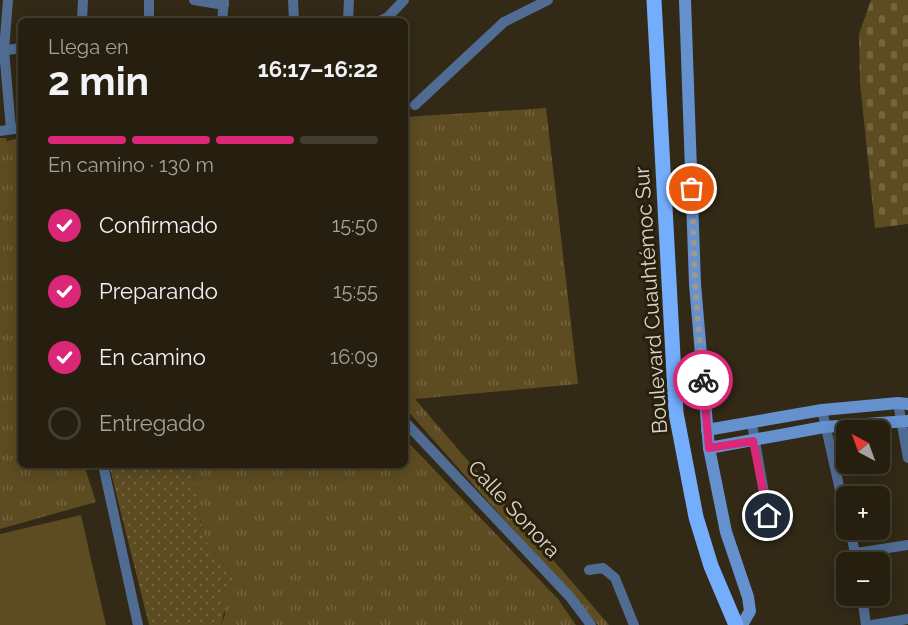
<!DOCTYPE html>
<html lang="es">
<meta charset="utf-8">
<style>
:root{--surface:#261f10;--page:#322c1e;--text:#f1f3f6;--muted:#a4a29f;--line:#423d30;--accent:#db2777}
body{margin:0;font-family:Raleway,sans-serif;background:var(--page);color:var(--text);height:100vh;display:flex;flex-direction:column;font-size:22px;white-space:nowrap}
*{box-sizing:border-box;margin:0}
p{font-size:20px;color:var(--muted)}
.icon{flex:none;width:33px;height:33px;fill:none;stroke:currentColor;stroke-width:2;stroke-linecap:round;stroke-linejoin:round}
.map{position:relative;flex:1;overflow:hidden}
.side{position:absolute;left:18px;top:18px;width:390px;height:450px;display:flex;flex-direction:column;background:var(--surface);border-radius:9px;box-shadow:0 3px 15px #0003,0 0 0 2px var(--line)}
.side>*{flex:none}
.needle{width:39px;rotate:319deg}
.buttons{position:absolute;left:836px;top:420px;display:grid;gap:12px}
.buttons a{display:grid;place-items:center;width:54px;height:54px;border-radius:9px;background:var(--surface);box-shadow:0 3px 15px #0003,0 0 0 2px var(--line);font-size:30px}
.pin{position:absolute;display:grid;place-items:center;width:51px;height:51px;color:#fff;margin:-26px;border:3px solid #fff;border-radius:50%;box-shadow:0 2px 6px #0007}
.courier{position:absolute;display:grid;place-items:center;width:60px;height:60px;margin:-30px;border:4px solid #db2777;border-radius:50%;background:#fff;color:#222;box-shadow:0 2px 8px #0007}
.overview em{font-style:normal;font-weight:700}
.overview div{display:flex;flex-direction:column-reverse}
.overview{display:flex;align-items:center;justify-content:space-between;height:102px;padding:0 30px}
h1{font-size:39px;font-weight:700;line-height:45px}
.bar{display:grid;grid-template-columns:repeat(4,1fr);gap:9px 6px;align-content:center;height:72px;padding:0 30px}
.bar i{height:8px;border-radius:4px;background:var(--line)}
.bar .on{background:var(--accent)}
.bar p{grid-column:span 4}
ol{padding:0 30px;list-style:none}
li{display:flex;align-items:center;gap:18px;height:66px}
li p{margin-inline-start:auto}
li .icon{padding:6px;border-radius:50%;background:var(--accent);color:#fff;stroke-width:4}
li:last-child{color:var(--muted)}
li i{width:33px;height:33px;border:3px solid var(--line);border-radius:50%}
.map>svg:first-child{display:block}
.grass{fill:url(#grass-tufts)}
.cemetery{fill:url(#cemetery-stones)}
.park{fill:url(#park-dots)}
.pitch{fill:#5d4b21}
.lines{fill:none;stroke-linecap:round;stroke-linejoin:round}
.street{stroke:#516c93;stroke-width:10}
.secondary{stroke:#6691cf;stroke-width:12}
.primary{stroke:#75adfd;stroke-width:15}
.done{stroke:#a0998b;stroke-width:6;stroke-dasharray:0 10.8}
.route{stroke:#db2777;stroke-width:8}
.labels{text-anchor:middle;stroke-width:6;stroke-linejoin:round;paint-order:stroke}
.street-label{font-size:21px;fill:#dcd6ca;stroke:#28200c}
</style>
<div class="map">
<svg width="908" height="625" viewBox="0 0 908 625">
<defs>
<pattern id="grass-tufts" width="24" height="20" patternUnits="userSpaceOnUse" patternTransform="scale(1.5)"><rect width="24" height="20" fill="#5d4b21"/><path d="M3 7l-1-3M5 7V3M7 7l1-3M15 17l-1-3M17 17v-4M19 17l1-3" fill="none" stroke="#746440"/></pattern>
<pattern id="cemetery-stones" width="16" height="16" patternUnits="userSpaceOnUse" patternTransform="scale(1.5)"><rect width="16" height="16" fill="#5d4b21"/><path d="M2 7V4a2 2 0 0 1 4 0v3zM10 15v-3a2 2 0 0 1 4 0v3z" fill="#746440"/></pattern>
<pattern id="park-dots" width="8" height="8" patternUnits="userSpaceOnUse" patternTransform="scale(1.5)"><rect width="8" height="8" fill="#5d4b21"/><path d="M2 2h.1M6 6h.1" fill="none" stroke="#746440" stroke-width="1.8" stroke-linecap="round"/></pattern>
</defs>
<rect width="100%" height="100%" fill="#322916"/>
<g class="grass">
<path d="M546 108 578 384 415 399 609 625H598L405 408V117Z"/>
<path d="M0 138H7L6 141 21 138V465H84L96 502 0 529Z"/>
<path d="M405 439 558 599 576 625H221L225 614 221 593 235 580 203 537 192 465H405Z"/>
</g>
<path class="cemetery" d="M871 0H908V224L875 228 860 83 859 34Z"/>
<path class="park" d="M109 465H192L203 537 235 580 221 593 225 607 221 625H149Z"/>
<path class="pitch" d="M81 515 106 625H0V534Z"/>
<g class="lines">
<g class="street">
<path d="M8 0 4 50 11 129"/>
<path d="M149 0V21"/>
<path d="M194 0 224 5"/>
<path d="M293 0 294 21"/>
<path d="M82 21 83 0"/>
<path d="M222 21 224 0"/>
<path d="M348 21 349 0"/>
<path d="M380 21 388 17 404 0"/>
<path d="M0 51 21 48"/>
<path d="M415 105 504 22 548 0"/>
<path d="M0 131 21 128"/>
<path d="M898 403 908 458"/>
<path d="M822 410 846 517"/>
<path d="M405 422 570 597 591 625"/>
<path d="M752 424 768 516"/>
<path d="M103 465 138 625"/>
<path d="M850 530 857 562"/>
<path d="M856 553 908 545"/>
<path d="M589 570 603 568 615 578 634 625"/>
<path d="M862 596 866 625"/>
<path d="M872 625 908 619"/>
</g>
<g class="secondary">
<path d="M685 0 695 284 709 448 726 532 748 597 750 611 742 625"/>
<path d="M707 430 822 410 898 403 908 404"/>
<path d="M709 448 824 427 908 421"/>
</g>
<path class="primary" d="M654 0 676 413 696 517 711 566 736 625"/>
</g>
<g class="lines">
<path class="done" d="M692 189 695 284 703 380"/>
<path class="route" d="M703 380 709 448 753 441 768 516"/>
</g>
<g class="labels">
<g class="street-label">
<text transform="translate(651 300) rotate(-94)" y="7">Boulevard Cuauhtémoc Sur</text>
<text transform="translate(514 509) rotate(47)" y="7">Calle Sonora</text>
</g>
</g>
</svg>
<div class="buttons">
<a><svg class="needle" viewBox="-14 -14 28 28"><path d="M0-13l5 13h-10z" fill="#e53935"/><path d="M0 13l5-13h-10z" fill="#a4a29f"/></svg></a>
<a>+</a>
<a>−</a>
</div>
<div class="pin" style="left:692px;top:189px;background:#ea580c"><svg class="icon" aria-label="bag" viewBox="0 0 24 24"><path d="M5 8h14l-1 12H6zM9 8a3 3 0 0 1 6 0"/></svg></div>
<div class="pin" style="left:768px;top:516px;background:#1f2937"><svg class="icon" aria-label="home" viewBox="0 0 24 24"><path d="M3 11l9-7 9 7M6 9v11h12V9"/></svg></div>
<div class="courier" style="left:703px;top:380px"><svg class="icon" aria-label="bike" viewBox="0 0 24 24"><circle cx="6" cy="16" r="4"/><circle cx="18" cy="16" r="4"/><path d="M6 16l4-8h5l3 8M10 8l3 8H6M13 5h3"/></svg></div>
<section class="side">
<div class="overview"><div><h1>2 min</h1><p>Llega en</p></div><em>16:17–16:22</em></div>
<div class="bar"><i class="on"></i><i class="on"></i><i class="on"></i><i></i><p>En camino · 130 m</p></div>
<ol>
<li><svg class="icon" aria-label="check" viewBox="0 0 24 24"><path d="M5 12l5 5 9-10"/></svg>Confirmado<p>15:50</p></li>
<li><svg class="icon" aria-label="check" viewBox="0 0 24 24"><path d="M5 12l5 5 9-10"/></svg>Preparando<p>15:55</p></li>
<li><svg class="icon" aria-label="check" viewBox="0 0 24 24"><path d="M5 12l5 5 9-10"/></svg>En camino<p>16:09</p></li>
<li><i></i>Entregado</li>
</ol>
</section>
</div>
